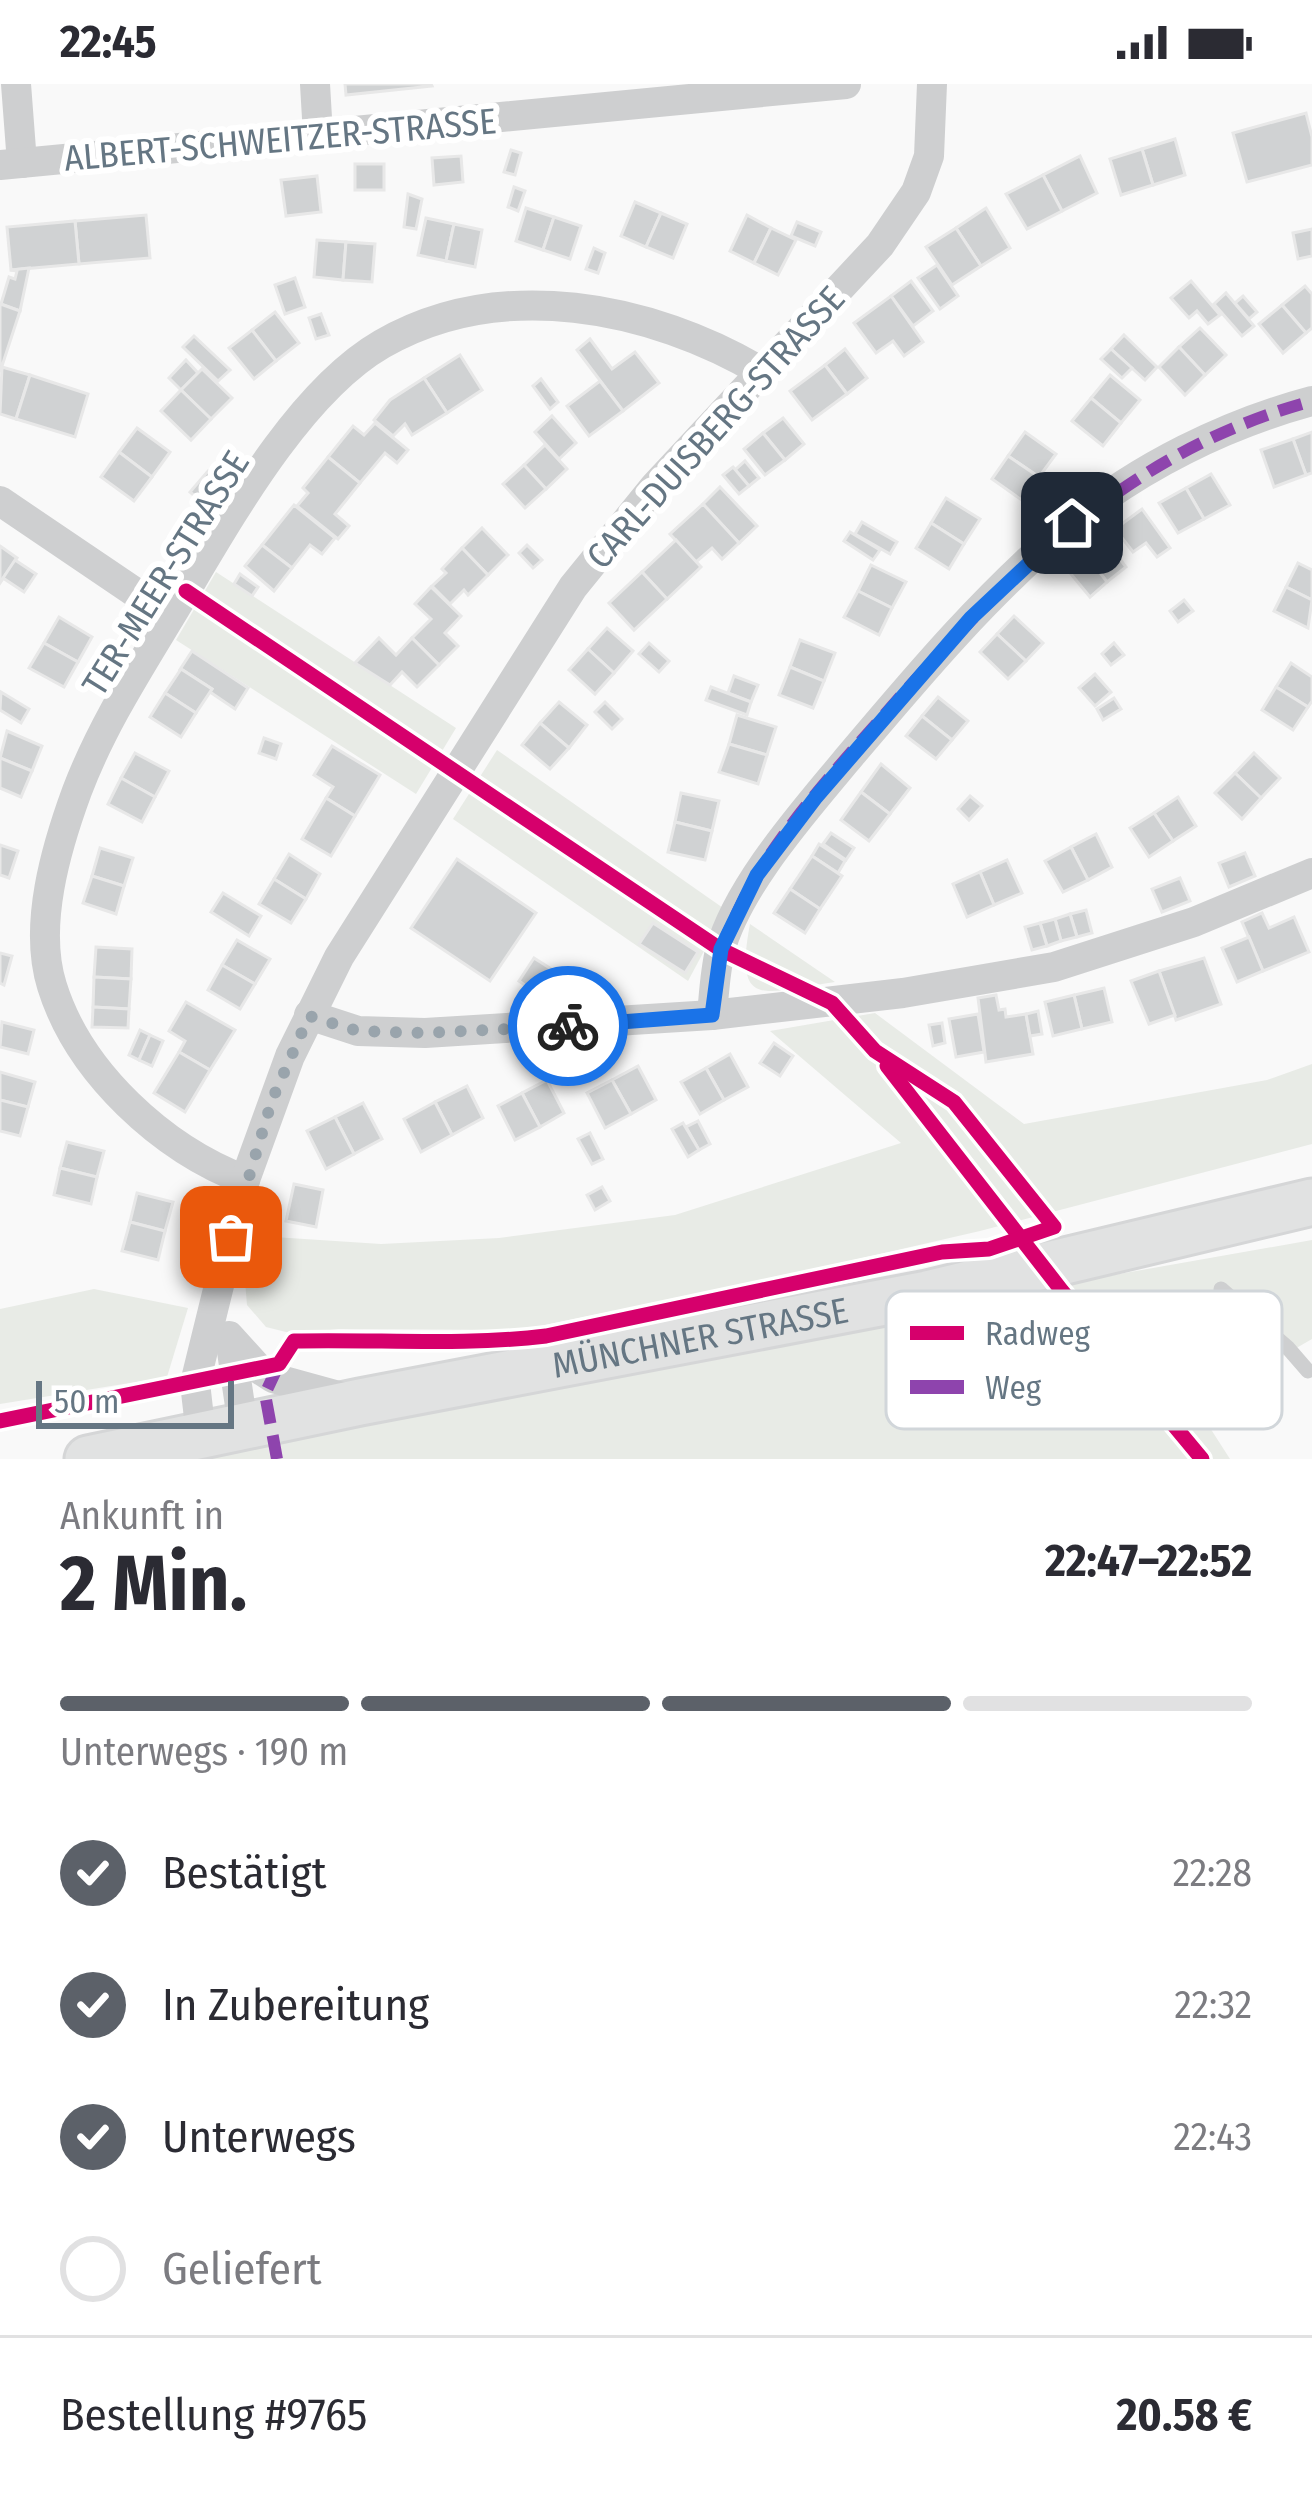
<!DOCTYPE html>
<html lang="de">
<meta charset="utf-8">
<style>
:root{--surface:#fff;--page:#f2f2f3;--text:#2b2b33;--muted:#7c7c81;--line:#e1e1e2;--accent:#5c6169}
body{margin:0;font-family:"Fira Sans Condensed",sans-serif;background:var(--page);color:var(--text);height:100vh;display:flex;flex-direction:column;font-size:45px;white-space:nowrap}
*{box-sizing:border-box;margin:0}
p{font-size:39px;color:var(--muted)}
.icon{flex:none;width:66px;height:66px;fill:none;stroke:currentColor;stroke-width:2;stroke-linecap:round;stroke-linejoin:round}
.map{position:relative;height:1375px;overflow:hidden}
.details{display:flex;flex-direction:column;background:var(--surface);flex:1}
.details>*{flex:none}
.scale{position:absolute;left:36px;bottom:30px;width:198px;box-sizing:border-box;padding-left:12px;border:6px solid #657683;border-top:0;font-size:33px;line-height:42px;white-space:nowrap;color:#657683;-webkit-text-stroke:9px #fff;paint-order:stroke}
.pin{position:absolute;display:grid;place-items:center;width:102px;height:102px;color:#fff;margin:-51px;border-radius:24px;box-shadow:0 6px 18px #0006}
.courier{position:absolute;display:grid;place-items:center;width:120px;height:120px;margin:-60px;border:9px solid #1a73e8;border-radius:50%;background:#fff;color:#222;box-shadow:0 3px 15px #0007}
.summary em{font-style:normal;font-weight:700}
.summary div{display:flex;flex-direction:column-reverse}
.summary{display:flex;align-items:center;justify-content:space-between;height:204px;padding:0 60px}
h1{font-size:78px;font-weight:700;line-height:90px}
.bar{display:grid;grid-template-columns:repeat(4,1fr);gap:18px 12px;align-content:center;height:144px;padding:0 60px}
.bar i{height:15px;border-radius:9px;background:var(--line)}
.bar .current{background:var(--accent)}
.bar p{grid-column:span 4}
.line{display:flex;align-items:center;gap:30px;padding:0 60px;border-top:3px solid var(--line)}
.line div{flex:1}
ol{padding:0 60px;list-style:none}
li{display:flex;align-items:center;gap:36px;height:132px}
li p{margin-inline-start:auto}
li .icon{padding:12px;border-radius:50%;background:var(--accent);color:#fff;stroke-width:4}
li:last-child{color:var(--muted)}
li i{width:66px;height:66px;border:6px solid var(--line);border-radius:50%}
.status{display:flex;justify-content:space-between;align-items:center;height:84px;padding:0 60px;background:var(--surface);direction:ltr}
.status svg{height:33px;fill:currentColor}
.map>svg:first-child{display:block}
.green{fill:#e8ebe6}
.building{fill:#d0d2d3;stroke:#e8e8e8;stroke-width:3}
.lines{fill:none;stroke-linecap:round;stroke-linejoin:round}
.secondary-casing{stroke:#d5d6d7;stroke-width:51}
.lane{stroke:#cecfd0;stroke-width:15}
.street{stroke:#cecfd0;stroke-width:30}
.secondary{stroke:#e1e2e2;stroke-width:45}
.quiet{stroke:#8e44ad;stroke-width:12;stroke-dasharray:24 12;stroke-linecap:butt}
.cycleway-casing{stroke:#fff;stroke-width:22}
.cycleway{stroke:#d6006c;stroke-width:15}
.done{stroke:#99a4ac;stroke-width:12;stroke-dasharray:0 21.6}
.route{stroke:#1a73e8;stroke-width:15}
.labels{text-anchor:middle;stroke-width:12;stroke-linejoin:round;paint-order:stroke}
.street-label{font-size:36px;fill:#657683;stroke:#fff}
.key{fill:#fff;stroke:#d1d6da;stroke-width:3}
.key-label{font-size:33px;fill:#657683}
</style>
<div class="status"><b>22:45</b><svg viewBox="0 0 49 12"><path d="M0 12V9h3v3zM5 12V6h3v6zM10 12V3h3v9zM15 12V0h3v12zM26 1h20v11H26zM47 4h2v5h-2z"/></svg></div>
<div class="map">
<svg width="1312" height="1375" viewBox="0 0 1312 1375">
<rect width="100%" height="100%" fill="#f9f9f9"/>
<g class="green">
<path d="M216 488 456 644 416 710 176 556Z"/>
<path d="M497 666 726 826 688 897 453 735Z"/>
<path d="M750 840 835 898C767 907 733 929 750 840Z"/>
<path d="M875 929 1024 1040 1267 996 1312 980V1060L980 1147 767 1196 520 1246 338 1245 294 1250 266 1243 247 1221 244 1185 274 1153 381 1160 499 1154 675 1131 901 1059 770 947Z"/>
<path d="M1312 1156V1255L1196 1322 1230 1375H201L1119 1190Z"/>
<path d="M94 1205 188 1224 167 1293 0 1320V1225Z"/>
</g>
<g class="building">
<path d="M345 0H431L432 2 346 11Z"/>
<path d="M1306 29 1312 53V81L1247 98 1233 49Z"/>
<path d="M1175 55 1185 91 1153 101 1142 65Z"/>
<path d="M1142 65 1153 101 1121 111 1110 75Z"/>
<path d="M511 66 521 69 515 91 504 88Z"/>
<path d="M461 72 463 98 434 101 432 74Z"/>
<path d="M1080 72 1097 109 1062 127 1043 91Z"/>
<rect x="355" y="80" width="29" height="26"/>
<path d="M1043 91 1062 127 1027 145 1006 110Z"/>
<path d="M317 92 321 128 286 132 281 96Z"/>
<path d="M514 103 525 107 518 127 508 123Z"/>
<path d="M408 110 422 115 416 145 404 143Z"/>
<path d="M635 118 661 129 646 163 621 152Z"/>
<path d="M526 124 554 133 543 166 516 157Z"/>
<path d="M986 124 1010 164 981 182 956 144Z"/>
<path d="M661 129 687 140 673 174 646 163Z"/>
<path d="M146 131 150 174 79 180 75 137Z"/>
<path d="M747 131 771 144 754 179 730 167Z"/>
<path d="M554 133 581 142 570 175 543 166Z"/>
<path d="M426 134 454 140 446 177 418 171Z"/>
<path d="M75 137 79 180 11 186 7 143Z"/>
<path d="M797 138 821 148 815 162 791 152Z"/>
<path d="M454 140 482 146 475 183 446 177Z"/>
<path d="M771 144 796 156 778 191 754 179Z"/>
<path d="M956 144 981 182 952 201 926 163Z"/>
<path d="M1312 145V172L1298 175 1293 149Z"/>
<path d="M317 156 346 158 343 196 314 193Z"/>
<path d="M346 158 375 160 372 198 343 196Z"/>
<path d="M594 164 605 169 598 189 586 185Z"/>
<path d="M937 181 958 212 940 225 918 194Z"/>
<path d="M29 184 20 227 1 220 9 193 15 195 17 187 11 186Z"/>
<path d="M295 194 305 223 285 230 275 201Z"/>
<path d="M911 197 933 227 913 242 891 212Z"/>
<path d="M1191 197 1220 231 1208 240 1197 227 1189 234 1171 214Z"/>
<path d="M1305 202 1312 210V244L1306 249 1282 221Z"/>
<path d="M1226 209 1254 242 1242 252 1214 220Z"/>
<path d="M891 212 923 258 904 272 893 257 876 269 854 239Z"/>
<path d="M1243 212 1257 228 1249 235 1235 219Z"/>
<path d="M0 220 20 227 0 288Z"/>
<path d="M1282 221 1306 249 1283 269 1259 240Z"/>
<path d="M275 228 299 259 276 277 252 246Z"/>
<path d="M321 230 329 251 316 255 309 234Z"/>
<path d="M1200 244 1226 271 1205 291 1179 263Z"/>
<path d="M252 246 276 277 254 295 229 264Z"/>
<path d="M1124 251 1157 283 1145 296 1111 265Z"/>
<path d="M194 252 230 286 218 297 183 263Z"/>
<path d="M590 255 612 285 635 268 659 299 623 327 577 266Z"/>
<path d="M1179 263 1205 291 1185 311 1159 283Z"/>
<path d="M845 265 867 294 847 310 825 281Z"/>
<path d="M1111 265 1132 284 1122 294 1101 275Z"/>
<path d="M460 271 482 306 447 329 424 294Z"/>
<path d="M186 276 198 289 181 306 169 294Z"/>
<path d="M825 281 847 310 812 336 790 307Z"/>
<path d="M2 283 30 291 16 335 0 330Z"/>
<path d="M202 285 232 314 211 335 181 306Z"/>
<path d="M30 291 88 310 75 353 16 335Z"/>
<path d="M1110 291 1140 316 1121 339 1091 314Z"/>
<path d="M424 294 447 329 412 351 405 340 393 352 374 336 390 316Z"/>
<path d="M541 295 558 318 550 325 533 302Z"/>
<path d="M600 297 623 327 589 352 567 322Z"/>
<path d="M181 306 211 335 191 356 161 327Z"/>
<path d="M1091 314 1121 339 1103 362 1072 337Z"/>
<path d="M552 332 576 359 559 375 535 348Z"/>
<path d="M783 334 804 360 785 376 763 349Z"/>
<path d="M375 339 408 366 397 379 385 369 360 399 328 373 353 342 364 351Z"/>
<path d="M137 344 170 368 152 393 119 368Z"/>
<path d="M1025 348 1056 370 1039 393 1008 372Z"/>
<path d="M1312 348V389L1306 391 1293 355Z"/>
<path d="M763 349 785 376 765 391 744 365Z"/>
<path d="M1293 355 1306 391 1274 403 1261 366Z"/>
<path d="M545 361 567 385 546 405 524 381Z"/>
<path d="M119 368 152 393 134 417 101 393Z"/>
<path d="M1008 372 1039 393 1023 417 992 395Z"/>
<path d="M328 373 360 399 335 430 349 442 338 455 297 422 308 409 303 404Z"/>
<path d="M745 377 759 394 749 402 735 386Z"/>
<path d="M524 381 546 405 525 424 503 400Z"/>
<path d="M733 383 749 402 739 410 723 391Z"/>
<path d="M208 387 228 404 210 425 190 408Z"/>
<path d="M1211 390 1230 421 1204 435 1186 404Z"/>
<path d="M720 403 757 442 739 459 703 420Z"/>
<path d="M1186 404 1204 435 1178 449 1159 419Z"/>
<path d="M946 414 980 435 964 460 931 439Z"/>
<path d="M703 420 739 459 722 475 712 464 696 478 670 450Z"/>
<path d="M294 421 335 454 322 470 310 461 292 484 262 461Z"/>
<path d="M1142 425 1170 464 1157 473 1146 459 1133 468 1115 445Z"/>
<path d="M862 438 897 458 890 470 855 450Z"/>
<path d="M931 439 964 460 949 485 916 464Z"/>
<path d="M482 444 508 471 488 491 462 464Z"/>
<path d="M850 448 880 466 873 476 844 457Z"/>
<path d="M1104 454 1126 483 1107 498 1085 469Z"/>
<path d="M676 456 701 483 667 515 642 488Z"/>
<path d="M262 461 292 484 274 507 245 482Z"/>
<path d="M527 461 542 476 533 484 519 469Z"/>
<path d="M0 462 17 474 0 499Z"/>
<path d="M462 464 488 491 468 511 464 506 450 520 432 502 446 489 442 485Z"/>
<path d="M1085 469 1107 498 1090 513 1066 484Z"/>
<path d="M15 476 36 490 24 508 3 494Z"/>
<path d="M1298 479 1312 486V516L1286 503Z"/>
<path d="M871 481 906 498 892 524 858 507Z"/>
<path d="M642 488 667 515 634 546 609 519Z"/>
<path d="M240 490 258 503 252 512 234 500Z"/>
<path d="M431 503 461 532 445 549 458 562 439 581 412 554 431 535 415 520Z"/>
<path d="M1286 503 1312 516 1308 544 1274 527Z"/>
<path d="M858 507 892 524 879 551 844 533Z"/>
<path d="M1184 516 1193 527 1178 538 1170 527Z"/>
<path d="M1014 532 1043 559 1026 577 997 550Z"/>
<path d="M59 533 92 553 78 578 44 559Z"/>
<path d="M607 544 633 567 614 589 588 565Z"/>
<path d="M997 550 1026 577 1008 595 980 568Z"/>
<path d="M379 554 396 571 412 554 439 581 417 603 402 588 390 601 355 579Z"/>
<path d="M800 556 835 569 824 597 790 583Z"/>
<path d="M44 559 78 578 64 603 29 584Z"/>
<path d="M649 559 669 577 659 588 639 570Z"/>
<path d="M1114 559 1124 571 1111 581 1102 570Z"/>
<path d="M588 565 614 589 595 610 569 586Z"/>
<path d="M192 567 248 604 235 625 210 608 212 605 181 585 179 587Z"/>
<path d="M1291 579 1312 593V617L1308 623 1276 603Z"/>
<path d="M790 583 824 597 813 624 779 611Z"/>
<path d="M181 585 212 605 196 629 165 609Z"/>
<path d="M1095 590 1111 608 1095 622 1079 604Z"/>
<path d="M734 592 758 601 751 618 728 609Z"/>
<path d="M711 603 751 618 747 631 706 616Z"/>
<path d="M1276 603 1308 623 1293 646 1262 626Z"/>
<path d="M1 608 29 625 21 639 0 626Z"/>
<path d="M165 609 196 629 181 653 150 633Z"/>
<path d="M938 613 968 637 952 656 922 632Z"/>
<path d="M1114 614 1121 625 1103 636 1097 625Z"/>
<path d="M559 618 587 641 569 664 540 639Z"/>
<path d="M605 618 622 635 612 645 595 628Z"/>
<path d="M737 631 776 643 767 671 729 660Z"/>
<path d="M922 632 952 656 936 675 906 652Z"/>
<path d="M540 639 569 664 550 685 522 661Z"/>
<path d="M7 647 42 662 32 687 0 674Z"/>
<path d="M264 654 281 660 276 675 259 669Z"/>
<path d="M729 660 767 671 758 700 719 688Z"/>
<path d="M332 662 380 691 355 732 326 714 333 703 314 691Z"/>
<path d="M135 669 169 687 155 713 121 694Z"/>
<path d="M1254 669 1280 694 1261 714 1235 689Z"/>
<path d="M0 674 32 687 21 713 0 704Z"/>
<path d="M881 680 910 704 890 730 861 708Z"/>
<path d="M1235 689 1261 714 1242 735 1215 709Z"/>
<path d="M121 694 155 713 142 738 108 720Z"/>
<path d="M861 708 890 730 869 757 841 736Z"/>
<path d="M681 709 719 717 712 747 675 738Z"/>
<path d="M970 712 982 722 969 736 958 725Z"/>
<path d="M1178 713 1196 742 1173 757 1154 729Z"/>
<path d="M326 714 355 732 331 772 302 755Z"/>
<path d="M1154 729 1173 757 1149 773 1130 744Z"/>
<path d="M675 738 712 747 705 776 668 768Z"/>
<path d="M831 749 854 764 846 776 823 760Z"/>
<path d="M1096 750 1112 783 1088 796 1071 763Z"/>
<path d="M819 760 845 777 838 789 812 772Z"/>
<path d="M0 761 18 767 9 794 0 791Z"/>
<path d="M1071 763 1088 796 1063 808 1045 777Z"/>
<path d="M100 764 133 774 124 802 92 792Z"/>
<path d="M1245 769 1255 792 1229 803 1219 779Z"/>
<path d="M289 770 320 790 306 815 274 795Z"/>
<path d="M812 772 842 792 820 825 790 805Z"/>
<path d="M457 775 536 829 490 897 411 844Z"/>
<path d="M1007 776 1022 809 994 821 980 788Z"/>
<path d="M980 788 994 821 967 833 953 800Z"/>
<path d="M92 792 124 802 116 830 83 819Z"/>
<path d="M1180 794 1190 817 1162 828 1152 805Z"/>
<path d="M274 795 306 815 291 839 259 820Z"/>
<path d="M790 805 820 825 805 849 774 829Z"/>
<path d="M223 809 261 832 249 852 211 828Z"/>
<path d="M1086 826 1092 849 1077 853 1070 830Z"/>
<path d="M1262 829 1269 844 1294 833 1309 868 1263 887 1242 838Z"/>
<path d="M1070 830 1077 853 1061 857 1055 835Z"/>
<path d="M1055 835 1061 857 1047 862 1040 839Z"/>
<path d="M653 839 698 868 685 889 639 860Z"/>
<path d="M1040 839 1047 862 1032 866 1025 843Z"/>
<path d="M1249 853 1263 887 1237 898 1222 864Z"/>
<path d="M237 856 270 875 255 900 222 881Z"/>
<path d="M96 863 132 865 131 895 94 893Z"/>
<path d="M0 869 12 872 4 901 0 899Z"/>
<path d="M534 874 556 888 541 912 519 897Z"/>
<path d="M1204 874 1221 920 1176 936 1159 887Z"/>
<path d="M222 881 255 900 240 925 208 906Z"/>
<path d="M1159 887 1175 931 1149 940 1131 897Z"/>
<path d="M94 893 131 895 129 925 93 923Z"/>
<path d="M1104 904 1112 938 1082 945 1074 911Z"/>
<path d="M996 911 999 926 1005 925 1006 933 1026 930 1033 970 986 978 978 914Z"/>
<path d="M1074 911 1082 945 1053 952 1045 918Z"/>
<path d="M186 918 235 946 210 986 179 968 185 957 169 947Z"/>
<path d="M93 923 129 925 128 944 92 943Z"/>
<path d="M1038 927 1042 950 1030 952 1026 930Z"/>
<path d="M978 930 984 968 956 973 949 935Z"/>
<path d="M2 938 34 946 28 970 0 963Z"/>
<path d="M942 939 945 959 933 962 929 941Z"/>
<path d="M140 946 150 951 139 976 129 971Z"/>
<path d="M150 951 163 957 152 982 139 976Z"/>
<path d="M774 959 793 972 780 992 760 979Z"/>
<path d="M179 968 210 986 185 1028 154 1009Z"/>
<path d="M730 970 748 1003 724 1016 706 984Z"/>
<path d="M638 982 656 1016 631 1030 612 996Z"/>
<path d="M706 984 724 1016 700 1030 681 998Z"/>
<path d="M0 988 35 998 28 1023 0 1016Z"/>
<path d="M547 996 564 1029 540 1043 522 1009Z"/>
<path d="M612 996 631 1030 605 1044 587 1009Z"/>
<path d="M467 1002 483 1034 452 1051 435 1018Z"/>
<path d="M522 1009 540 1043 515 1056 498 1022Z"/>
<path d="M0 1016 28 1023 20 1052 0 1047Z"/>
<path d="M435 1018 452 1051 421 1068 404 1035Z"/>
<path d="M363 1019 382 1055 354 1070 335 1033Z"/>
<path d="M335 1033 354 1070 326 1085 307 1047Z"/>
<path d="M698 1037 710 1060 699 1066 686 1043Z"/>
<path d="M683 1039 699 1066 688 1073 672 1045Z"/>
<path d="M590 1049 603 1075 592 1080 578 1055Z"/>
<path d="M67 1058 104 1067 97 1093 60 1084Z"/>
<path d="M60 1084 97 1093 91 1120 54 1111Z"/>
<path d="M294 1100 323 1106 316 1143 286 1137Z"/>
<path d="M602 1103 610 1117 595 1126 587 1111Z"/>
<path d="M137 1109 173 1118 165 1147 130 1138Z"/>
<path d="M130 1138 165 1147 158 1176 122 1167Z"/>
</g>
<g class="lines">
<defs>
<g id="secondary">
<path id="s1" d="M88 1375 360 1318 927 1210 1312 1118"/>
</g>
</defs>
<use href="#secondary" class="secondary-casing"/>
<path class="lane" d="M1221 1205 1288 1264 1308 1287"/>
<g class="street">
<path d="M16 0 22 79"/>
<path d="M315 0 318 51"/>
<path d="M0 81 846 0"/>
<path d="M0 417 170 532"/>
<path d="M309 931 358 947 425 949 712 931 903 909 1054 883 1194 838 1312 789"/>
<path d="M712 931C714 910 715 888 720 867 737 803 803 729 845 678 915 595 986 510 1070 440 1139 383 1226 340 1312 317"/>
<path d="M245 1096C163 1065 79 989 52 902 33 842 56 764 77 707 102 641 140 583 176 523 226 440 297 309 382 260 500 192 651 222 762 288"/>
<path d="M229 1252 259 1285 273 1294 353 1316"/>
<path d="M230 1254 243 1342"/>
<path d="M201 1351 195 1299 245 1096 290 972 339 873 573 503 655 402 880 161 916 108 929 72 932 0"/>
</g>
<use href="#secondary" class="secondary"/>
<g class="quiet">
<path d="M720 865C732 841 743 814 757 791 796 727 852 668 901 612 1020 479 1135 365 1312 317"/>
<path d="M277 1375 265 1310 279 1280"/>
</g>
<defs>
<g id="cycleway">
<path d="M887 982 1062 1207 1202 1375"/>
<path d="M0 1337 279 1280 294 1257C378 1255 463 1262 546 1252L942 1168 989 1165 1054 1143 954 1018 875 967 832 919 720 865 186 507"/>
</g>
</defs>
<use href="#cycleway" class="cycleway-casing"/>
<use href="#cycleway" class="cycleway"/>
</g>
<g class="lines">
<path class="done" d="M231 1153 272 1016 309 932 358 947 425 949 568 942"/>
<path class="route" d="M568 942 712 931 721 865 757 791 816 713 971 534 1072 439"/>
</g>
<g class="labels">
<g class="street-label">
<text transform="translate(280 55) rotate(-5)" y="13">ALBERT-SCHWEITZER-STRASSE</text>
<text transform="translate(715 343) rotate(-48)" y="13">CARL-DUISBERG-STRASSE</text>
<text transform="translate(165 489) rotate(-58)" y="13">TER-MEER-STRASSE</text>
<text dy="13" stroke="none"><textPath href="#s1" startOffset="624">MÜNCHNER STRASSE</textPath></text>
</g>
</g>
<rect x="886" y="1207" width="396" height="138" rx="18" class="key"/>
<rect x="910" y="1242" width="54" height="14" fill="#d6006c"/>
<rect x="910" y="1296" width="54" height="14" fill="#8e44ad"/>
<g class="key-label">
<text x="985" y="1261">Radweg</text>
<text x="985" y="1315">Weg</text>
</g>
</svg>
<div class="scale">50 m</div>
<div class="pin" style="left:231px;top:1153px;background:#ea580c"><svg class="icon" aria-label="bag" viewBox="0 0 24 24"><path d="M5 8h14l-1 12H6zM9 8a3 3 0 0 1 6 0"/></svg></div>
<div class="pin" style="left:1072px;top:439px;background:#1f2937"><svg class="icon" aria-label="home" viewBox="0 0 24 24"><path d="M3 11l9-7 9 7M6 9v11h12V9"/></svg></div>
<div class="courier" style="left:568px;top:942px"><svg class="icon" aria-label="bike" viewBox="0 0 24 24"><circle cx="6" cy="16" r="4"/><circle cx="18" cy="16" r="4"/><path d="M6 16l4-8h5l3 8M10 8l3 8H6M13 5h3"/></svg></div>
</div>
<section class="details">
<div class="summary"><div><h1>2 Min.</h1><p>Ankunft in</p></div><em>22:47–22:52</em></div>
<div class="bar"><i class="current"></i><i class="current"></i><i class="current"></i><i></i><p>Unterwegs · 190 m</p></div>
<ol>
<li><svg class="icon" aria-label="check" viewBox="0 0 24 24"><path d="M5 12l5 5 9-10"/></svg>Bestätigt<p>22:28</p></li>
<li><svg class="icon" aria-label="check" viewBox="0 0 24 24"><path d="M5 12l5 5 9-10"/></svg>In Zubereitung<p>22:32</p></li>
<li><svg class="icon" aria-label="check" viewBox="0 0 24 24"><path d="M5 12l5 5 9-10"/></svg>Unterwegs<p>22:43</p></li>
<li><i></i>Geliefert</li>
</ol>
<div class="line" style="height:156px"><div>Bestellung #9765</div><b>20.58 €</b></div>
</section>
